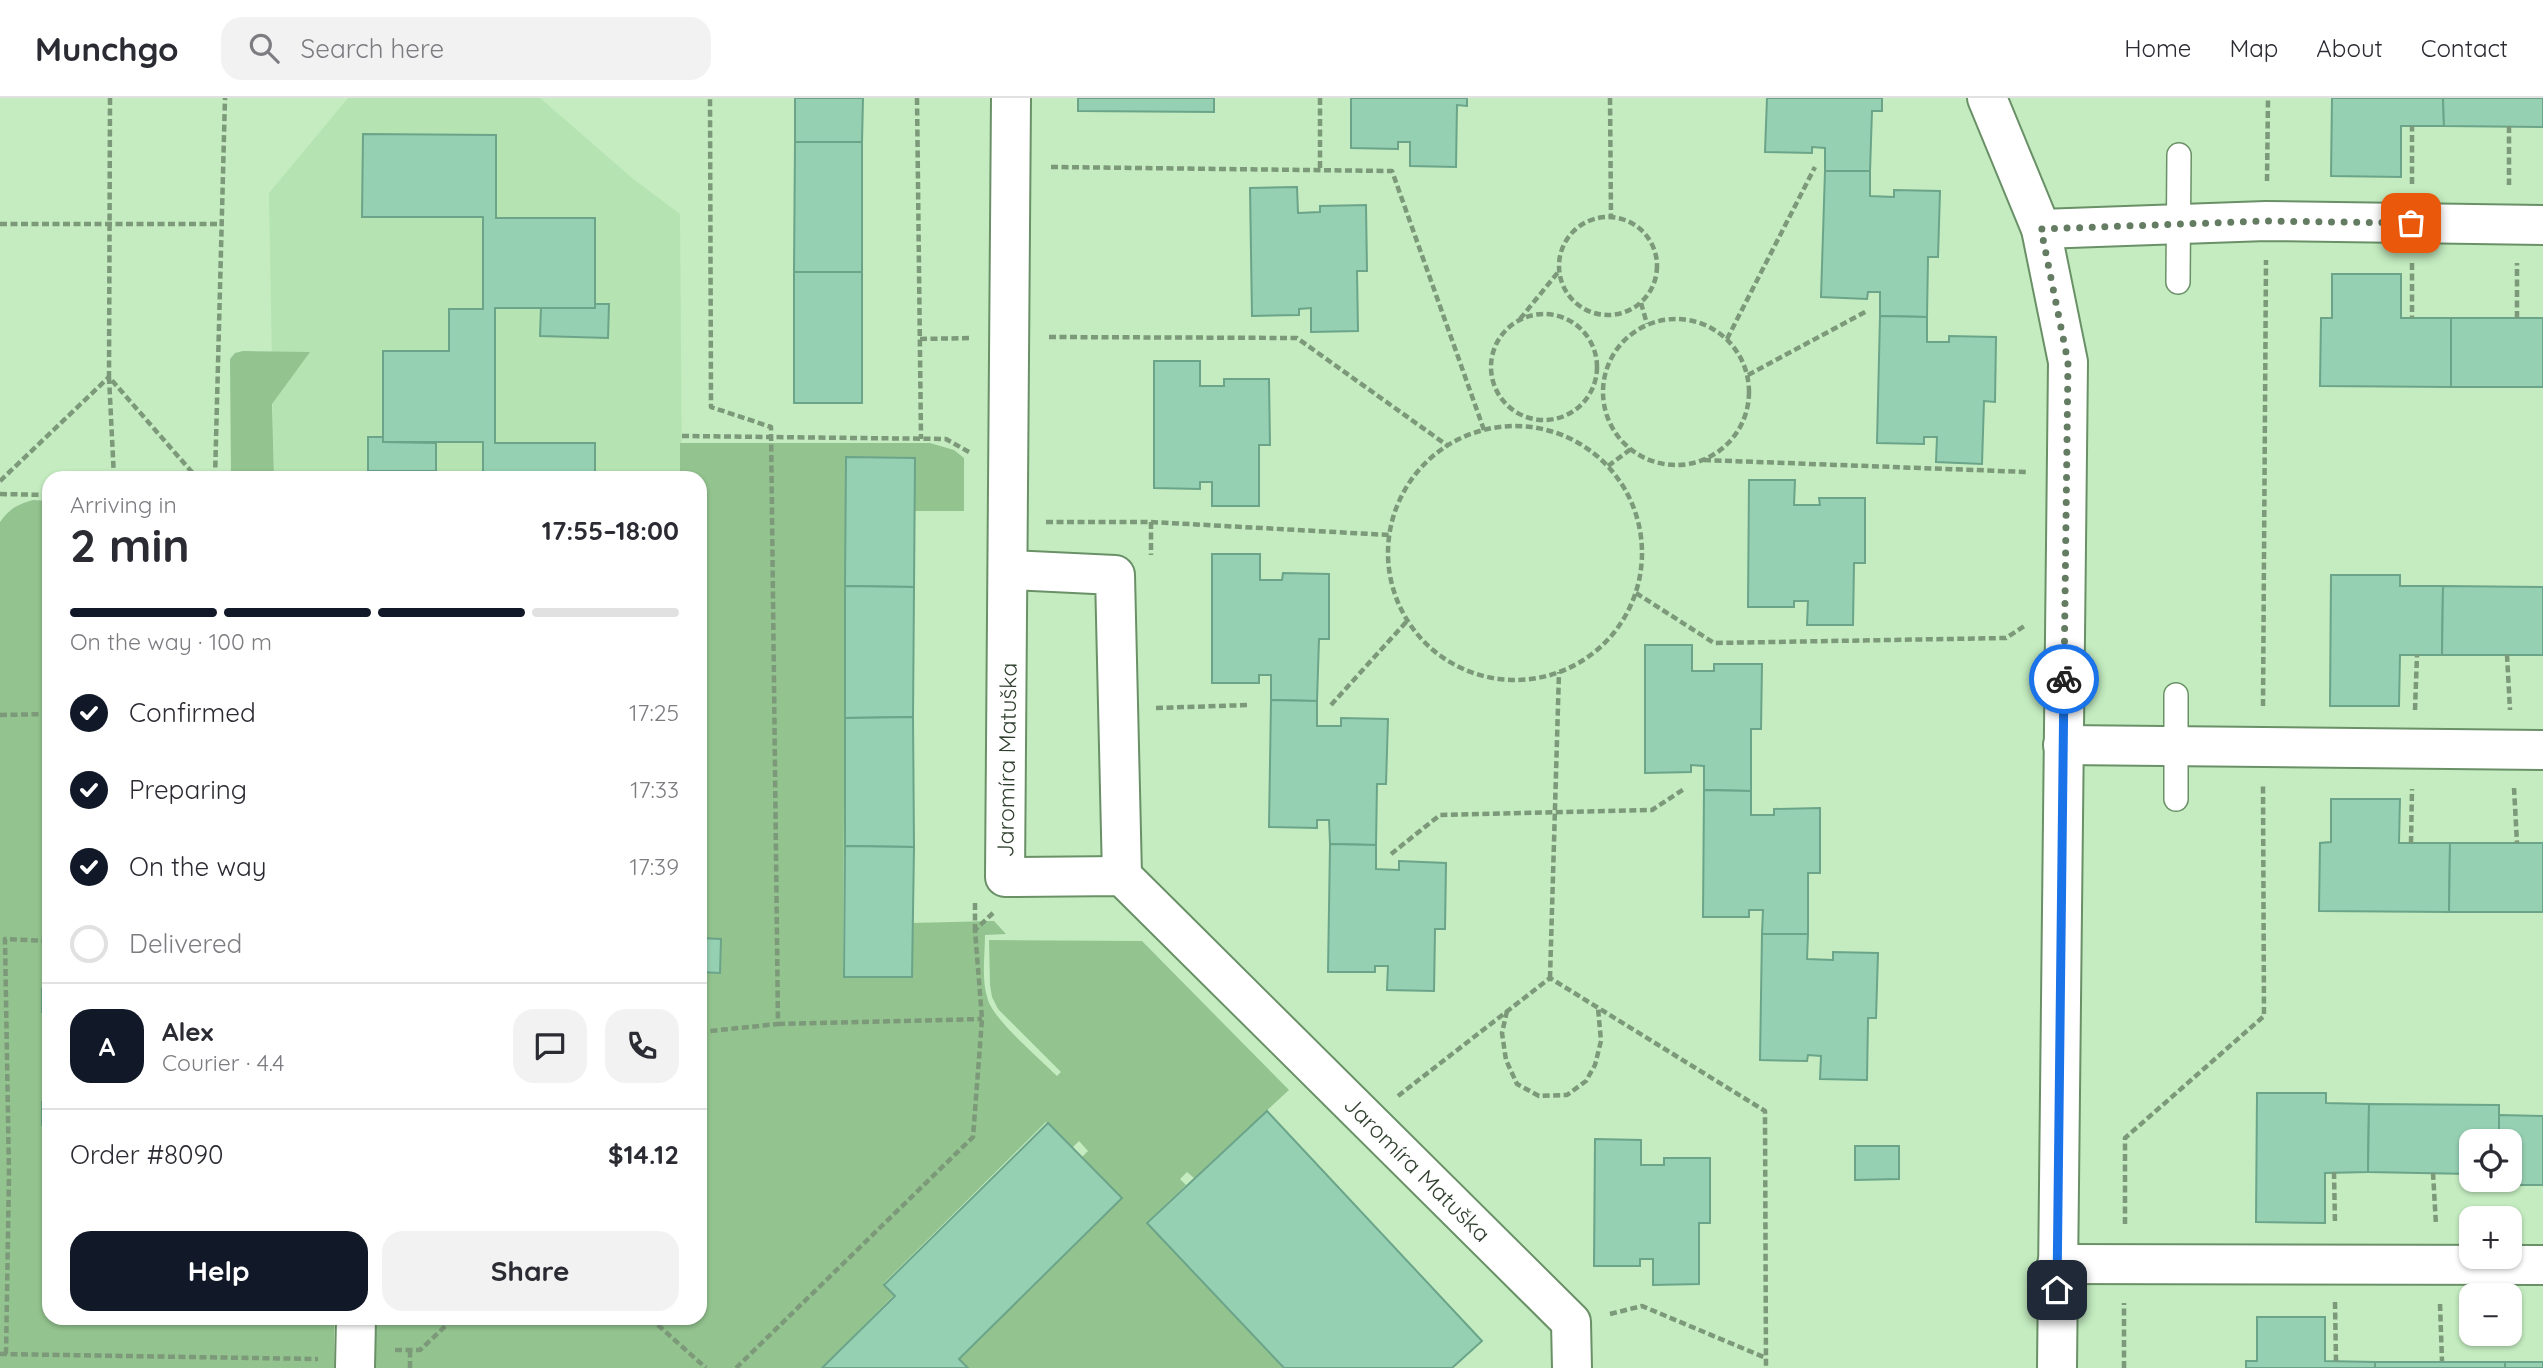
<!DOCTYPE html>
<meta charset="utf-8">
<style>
:root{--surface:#fff;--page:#f2f2f3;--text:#2b2b33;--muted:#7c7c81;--line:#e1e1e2;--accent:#111827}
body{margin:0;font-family:Quicksand,sans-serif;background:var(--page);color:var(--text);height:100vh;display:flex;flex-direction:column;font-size:26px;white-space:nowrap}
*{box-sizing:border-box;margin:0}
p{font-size:23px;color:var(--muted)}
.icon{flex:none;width:38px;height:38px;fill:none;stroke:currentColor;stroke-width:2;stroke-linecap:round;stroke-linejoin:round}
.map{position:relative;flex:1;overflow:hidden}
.panel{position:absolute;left:42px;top:373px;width:665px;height:854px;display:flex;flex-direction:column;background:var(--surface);border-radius:21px;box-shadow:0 2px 5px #0004}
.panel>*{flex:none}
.fabs{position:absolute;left:2459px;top:1031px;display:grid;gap:14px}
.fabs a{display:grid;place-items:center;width:63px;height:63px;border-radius:14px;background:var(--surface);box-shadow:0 2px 5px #0004;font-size:35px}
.pin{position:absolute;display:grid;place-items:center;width:60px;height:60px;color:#fff;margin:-30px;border-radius:14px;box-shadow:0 4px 10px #0006}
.courier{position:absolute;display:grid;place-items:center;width:70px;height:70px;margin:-35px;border:5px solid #1a73e8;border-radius:50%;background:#fff;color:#222;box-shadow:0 2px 9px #0007}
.summary em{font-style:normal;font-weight:700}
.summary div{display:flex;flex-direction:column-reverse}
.summary{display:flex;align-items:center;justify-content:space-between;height:119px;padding:0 28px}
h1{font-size:46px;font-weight:700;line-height:52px}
.bar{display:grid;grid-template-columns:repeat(4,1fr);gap:10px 7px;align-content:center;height:84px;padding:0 28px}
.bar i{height:9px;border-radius:5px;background:var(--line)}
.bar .active{background:var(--accent)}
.bar p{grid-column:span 4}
.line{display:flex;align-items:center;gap:18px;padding:0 28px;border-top:2px solid var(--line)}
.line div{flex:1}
.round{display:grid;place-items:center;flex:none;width:74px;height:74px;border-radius:21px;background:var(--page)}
ol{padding:0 28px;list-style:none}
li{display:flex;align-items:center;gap:21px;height:77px}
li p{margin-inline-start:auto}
li .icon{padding:7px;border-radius:50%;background:var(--accent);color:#fff;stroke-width:4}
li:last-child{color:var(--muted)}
li i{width:38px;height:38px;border:4px solid var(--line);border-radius:50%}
.button{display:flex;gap:14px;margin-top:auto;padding:14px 28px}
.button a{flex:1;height:80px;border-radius:21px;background:var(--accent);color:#fff;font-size:28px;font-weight:700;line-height:80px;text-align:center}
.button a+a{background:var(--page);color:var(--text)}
header{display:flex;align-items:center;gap:42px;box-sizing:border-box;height:98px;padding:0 35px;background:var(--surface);border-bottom:2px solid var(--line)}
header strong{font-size:33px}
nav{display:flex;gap:38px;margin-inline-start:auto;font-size:24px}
.search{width:490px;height:63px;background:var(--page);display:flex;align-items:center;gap:18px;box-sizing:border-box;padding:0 24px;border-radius:21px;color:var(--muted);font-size:26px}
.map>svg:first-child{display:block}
.built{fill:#b5e3b1}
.green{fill:#93c38f}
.building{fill:#96d0b3;stroke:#6ba489;stroke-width:2}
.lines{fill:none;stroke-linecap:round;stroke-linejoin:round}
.lane-casing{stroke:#6a9067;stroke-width:26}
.street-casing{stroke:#6a9067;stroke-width:42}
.path{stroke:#7c9979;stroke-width:4.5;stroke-dasharray:7 3.5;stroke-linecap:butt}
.lane{stroke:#fff;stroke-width:23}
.street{stroke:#fff;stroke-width:38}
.done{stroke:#647d62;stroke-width:7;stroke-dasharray:0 12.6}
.route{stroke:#1a73e8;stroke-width:9}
.labels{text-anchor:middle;stroke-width:5;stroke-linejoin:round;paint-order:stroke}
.street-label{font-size:23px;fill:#31412f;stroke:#fff}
</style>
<header>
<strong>Munchgo</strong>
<div class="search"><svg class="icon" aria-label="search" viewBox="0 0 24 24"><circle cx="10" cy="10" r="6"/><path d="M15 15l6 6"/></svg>Search here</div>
<nav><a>Home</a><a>Map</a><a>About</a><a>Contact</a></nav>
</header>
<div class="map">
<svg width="2543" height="1270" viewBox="0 0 2543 1270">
<rect width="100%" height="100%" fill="#c4ecc0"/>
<path class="built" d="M348 0H540L632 80 680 116 682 380H274L269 95Z"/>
<g class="green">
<path d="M243 253 310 254 272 306 274 380H231L230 261 235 255Z"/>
<path d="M680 345H930L954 352 964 360V413H913V359H846L843 878 911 825 994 823 1006 836 985 837C985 857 981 882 988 902 994 922 1040 961 1057 978L1061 974 998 911 992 899 990 887 989 842 1142 843 1289 992 1194 1080 1187 1074 1180 1081 1186 1087 1147 1124 1283 1270H968L959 1261 1081 1060 1088 1053 1079 1043 1072 1050 1046 1024 884 1185 895 1196 822 1270H370V1220H700V380H680Z"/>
<path d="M33 402 49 403V446L43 449V472H46L45 562H42V585L49 588V1220H334V1270H0V424C9 411 18 406 33 402Z"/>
</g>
<g class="building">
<path d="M795 0H863L862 44H795Z"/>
<path d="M1078 0H1214V14L1078 13Z"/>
<path d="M1351 0H1467V8L1457 7 1456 69 1410 68V44H1398V51L1351 50Z"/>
<path d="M1767 0H1882V13H1872L1870 73H1825V50L1812 49V55L1765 54Z"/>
<path d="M2332 0H2443L2444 28H2401V79L2331 78Z"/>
<path d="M2443 0H2543V29L2444 28Z"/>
<path d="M363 36 496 37V120H595V210H495V345H595V380H483V344H383V253H449V211H483V119H362Z"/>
<path d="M795 44H862V174H794Z"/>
<path d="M1825 73H1870V98L1894 99V92L1940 93 1938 159H1928L1927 219 1880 218V194H1868L1867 201 1821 199Z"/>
<path d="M1297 89 1298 115 1320 114V108L1366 107 1367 173H1357L1358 233 1311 234V210L1299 211V217L1252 218 1250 90Z"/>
<rect x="794" y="174" width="68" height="131"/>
<path d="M2332 176H2401V220H2451V289L2320 288 2321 220H2332Z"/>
<path d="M595 206H609L608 240 540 238 541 210H595Z"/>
<path d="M1880 218 1927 219V244H1949V238L1996 239 1995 304 1984 303 1982 366 1936 364 1937 339H1924V346L1877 345Z"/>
<rect x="2451" y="220" width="92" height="69"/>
<path d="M1154 263H1200V288H1224V281H1269L1270 347H1259V408H1212V384H1200V391L1154 390Z"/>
<path d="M368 339H383V344L436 345V373H368Z"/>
<path d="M846 359 915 360 914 489 845 488Z"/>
<path d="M1749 382H1795L1794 407H1820L1819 400H1865V465H1854L1853 527H1807L1808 503H1794V509H1748Z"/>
<path d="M45 450H49V589H43V564H46Z"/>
<path d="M1212 456H1260V482H1282L1283 475 1329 476V541H1319L1317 603 1271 602V577H1259V585H1212Z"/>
<path d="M2331 477H2400V488H2443L2442 557H2400L2399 608H2330Z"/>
<path d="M845 488 914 489 913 619 845 620Z"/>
<path d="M2443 488 2543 489V557H2442Z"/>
<path d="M1645 547H1692V573H1714V566H1762L1761 631H1751V693L1704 692V668L1691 667V674L1645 675Z"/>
<path d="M1271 602 1317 603V628H1341V620L1388 621 1386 686H1377L1376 747 1330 746 1329 722H1317V730L1269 729Z"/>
<path d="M913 619 914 749 845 748V620Z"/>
<path d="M1704 692 1751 693V717H1774V711L1820 710V775H1808V836H1762L1763 812H1749V819H1703Z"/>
<path d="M2331 701H2400L2399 745H2450L2449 814 2319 813 2320 745 2331 744Z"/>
<path d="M2450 745H2543V814H2449Z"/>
<path d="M1330 746 1376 747V771L1399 772V763L1446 765 1445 831H1435L1434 893 1387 892 1388 868H1375V874H1328Z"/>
<path d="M845 748 914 749 912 879H844Z"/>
<path d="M1762 836H1808L1807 861 1833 862V854L1878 855 1876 920H1868L1867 982 1820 981 1821 958 1808 957 1807 963 1760 962Z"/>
<path d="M700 840 721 841 720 875 700 874Z"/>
<path d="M45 888H49V1030L42 1027V1004H45V914H42V891H45Z"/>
<path d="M2257 995H2326V1005L2369 1006 2368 1074 2325 1075V1125L2256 1124Z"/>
<path d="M2369 1006 2499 1007V1043H2471V1076L2368 1074Z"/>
<path d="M1267 1013 1482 1243 1452 1270H1284L1147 1125Z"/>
<path d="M2499 1017 2543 1018V1087H2498V1082H2510V1043H2499Z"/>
<path d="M1048 1025 1122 1100 959 1261 968 1270H822L895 1198 884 1187Z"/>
<path d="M1595 1041 1641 1042V1067H1664V1060H1710V1125H1699V1186L1653 1187V1161H1640V1168H1594Z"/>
<path d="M1855 1048H1899V1081L1855 1082Z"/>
<path d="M2257 1219H2325V1263L2375 1264V1270H2246V1263H2257Z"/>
<rect x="2375" y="1264" width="130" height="6"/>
<rect x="2505" y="1264" width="38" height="6"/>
</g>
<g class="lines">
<defs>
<g id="lane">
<path d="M2178 184 2179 57"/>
<path d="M2176 597V701"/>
</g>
<g id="street">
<path id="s1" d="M1011 0 1005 779 1122 778 1571 1224 1572 1270"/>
<path d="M1987 0 2041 131 2068 264 2057 1270"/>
<path d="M2041 131 2266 123 2543 127"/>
<path d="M1009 472 1115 477 1122 778"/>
<path d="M2063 647 2543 652"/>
<path d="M2057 1166 2543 1167"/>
<path d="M355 1270 356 1220"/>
</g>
</defs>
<use href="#lane" class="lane-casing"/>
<use href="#street" class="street-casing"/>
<g class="path">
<path d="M110 0 109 279 197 380"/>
<path d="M917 0 921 341"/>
<path d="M1320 0V72"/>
<path d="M1610 0 1611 119"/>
<path d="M2509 28V87"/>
<path d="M1051 69 1392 73 1484 332"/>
<path d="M2267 83 2268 0"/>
<path d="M2412 86V28"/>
<circle cx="1608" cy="168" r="49"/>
<path d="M0 126H222"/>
<path d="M2412 165V220"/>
<path d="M1641 205 1647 226"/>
<circle cx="1544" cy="269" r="53"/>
<path d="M2517 220V165"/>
<path d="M1520 221 1559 173"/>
<circle cx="1676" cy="294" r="73"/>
<path d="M1049 239 1297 240 1448 348"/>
<path d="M920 241 971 240"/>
<path d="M1727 241 1815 69"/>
<path d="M1748 277 1867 213"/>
<path d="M109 279 114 380"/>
<circle cx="1515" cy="455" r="127"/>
<path d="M682 338 946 341 969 354"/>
<path d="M1704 362 2028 374"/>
<path d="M1608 368 1631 351"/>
<path d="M215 380 225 0"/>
<path d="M0 383 109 279"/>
<path d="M0 396 49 397"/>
<path d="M1046 424H1151V457"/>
<path d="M1151 424 1389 437"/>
<path d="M1636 495 1714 545 2006 540 2026 527"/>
<path d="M2507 557 2510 612"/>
<path d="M1331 607 1407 523"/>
<path d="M2263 608 2266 162"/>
<path d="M1156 610 1248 607"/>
<path d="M2415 612 2417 557"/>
<path d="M0 617 49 616"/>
<path d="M2514 690 2517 745"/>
<path d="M2411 745 2412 691"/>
<path d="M1391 756 1440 717 1652 712 1684 691"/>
<path d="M975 805V832"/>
<path d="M1550 880 1559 574"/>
<path d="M1507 913 1502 935 1506 962 1517 986 1539 998 1567 997 1586 983 1595 967 1601 943 1598 910"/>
<path d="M778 926 982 921"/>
<path d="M700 934 778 926 771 329 711 309 710 0"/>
<path d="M1398 998 1550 880 1765 1013 1766 1270"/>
<path d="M2334 1074 2335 1126"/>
<path d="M2433 1075 2436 1127"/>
<path d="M2125 1126V1040L2264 918 2263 687"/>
<path d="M2335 1204 2336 1263"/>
<path d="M2440 1206 2442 1263"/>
<path d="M1610 1216 1642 1208 1766 1260"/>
<path d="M650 1220 706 1270"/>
<path d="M395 1252H420L454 1220"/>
<path d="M0 1256 318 1261"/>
<path d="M6 1256 9 1077 5 841 49 843"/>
<path d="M410 1270V1252"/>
<path d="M736 1270 973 1039 982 921 975 832 993 815"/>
<path d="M2124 1270V1205"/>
</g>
<use href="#lane" class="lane"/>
<use href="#street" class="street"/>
</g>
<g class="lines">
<path class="done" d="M2064 581 2068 264 2041 131 2266 123 2411 125"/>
<path class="route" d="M2057 1192 2064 581"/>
</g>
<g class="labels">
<g class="street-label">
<text transform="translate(1007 662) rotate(-89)" y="8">Jaromíra Matuška</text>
<text dy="8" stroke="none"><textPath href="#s1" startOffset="1312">Jaromíra Matuška</textPath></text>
</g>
</g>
</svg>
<div class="fabs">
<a><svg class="icon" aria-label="locate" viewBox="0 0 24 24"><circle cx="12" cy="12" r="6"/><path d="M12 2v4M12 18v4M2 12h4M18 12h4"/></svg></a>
<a>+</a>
<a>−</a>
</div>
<div class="pin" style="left:2411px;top:125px;background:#ea580c"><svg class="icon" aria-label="bag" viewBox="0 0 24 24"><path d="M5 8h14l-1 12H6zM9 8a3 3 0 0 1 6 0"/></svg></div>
<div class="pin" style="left:2057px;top:1192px;background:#1f2937"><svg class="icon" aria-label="home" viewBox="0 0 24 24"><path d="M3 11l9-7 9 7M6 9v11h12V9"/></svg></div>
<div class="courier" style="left:2064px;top:581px"><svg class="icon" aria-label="bike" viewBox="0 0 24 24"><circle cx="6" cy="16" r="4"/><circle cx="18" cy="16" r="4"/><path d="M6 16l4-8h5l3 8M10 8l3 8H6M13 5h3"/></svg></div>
<section class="panel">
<div class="summary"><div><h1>2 min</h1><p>Arriving in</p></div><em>17:55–18:00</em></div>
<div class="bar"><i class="active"></i><i class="active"></i><i class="active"></i><i></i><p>On the way · 100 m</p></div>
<ol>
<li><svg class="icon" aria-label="check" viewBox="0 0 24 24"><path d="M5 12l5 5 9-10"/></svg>Confirmed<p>17:25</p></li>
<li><svg class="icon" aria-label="check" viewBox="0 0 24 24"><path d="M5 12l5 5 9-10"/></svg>Preparing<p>17:33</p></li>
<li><svg class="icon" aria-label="check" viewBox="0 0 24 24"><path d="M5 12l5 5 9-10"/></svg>On the way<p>17:39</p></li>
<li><i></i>Delivered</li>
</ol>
<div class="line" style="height:126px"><b class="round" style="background:var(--accent);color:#fff">A</b><div><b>Alex</b><p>Courier · 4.4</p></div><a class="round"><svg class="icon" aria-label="chat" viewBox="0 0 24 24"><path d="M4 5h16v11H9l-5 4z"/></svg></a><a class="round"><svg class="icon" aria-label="phone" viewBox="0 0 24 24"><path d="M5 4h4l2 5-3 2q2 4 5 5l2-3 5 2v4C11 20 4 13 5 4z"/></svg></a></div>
<div class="line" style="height:91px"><div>Order #8090</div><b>$14.12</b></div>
<div class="button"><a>Help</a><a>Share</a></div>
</section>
</div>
